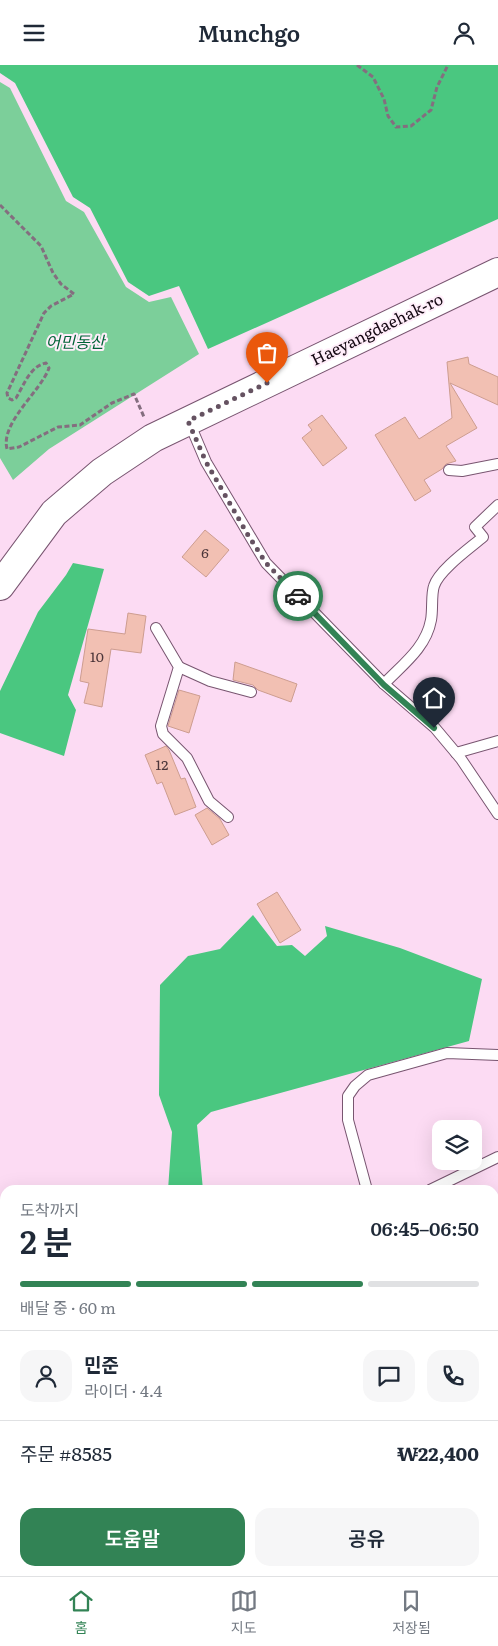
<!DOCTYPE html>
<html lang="ko">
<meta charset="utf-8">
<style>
:root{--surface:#fff;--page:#f6f6f7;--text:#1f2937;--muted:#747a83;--line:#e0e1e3;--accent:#328355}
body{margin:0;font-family:Literata,"Noto Sans KR",serif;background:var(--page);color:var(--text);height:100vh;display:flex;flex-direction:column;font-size:19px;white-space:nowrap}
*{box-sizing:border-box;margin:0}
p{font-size:16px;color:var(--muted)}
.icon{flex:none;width:28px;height:28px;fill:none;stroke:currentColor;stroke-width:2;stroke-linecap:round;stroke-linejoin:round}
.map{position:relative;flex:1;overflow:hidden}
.panel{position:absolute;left:0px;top:1120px;width:499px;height:391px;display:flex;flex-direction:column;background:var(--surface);border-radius:15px 15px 0 0;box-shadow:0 5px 20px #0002}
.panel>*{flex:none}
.buttons{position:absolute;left:432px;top:1055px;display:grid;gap:10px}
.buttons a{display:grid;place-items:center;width:50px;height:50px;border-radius:10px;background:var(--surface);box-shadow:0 5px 20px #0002;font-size:25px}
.pin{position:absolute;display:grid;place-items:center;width:42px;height:42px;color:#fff;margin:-51px -21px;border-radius:50% 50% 50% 0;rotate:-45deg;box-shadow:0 0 5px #0007}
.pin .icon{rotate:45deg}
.courier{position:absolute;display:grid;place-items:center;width:50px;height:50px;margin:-25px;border:4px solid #328355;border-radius:50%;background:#fff;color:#222;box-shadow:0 1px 6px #0007}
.head em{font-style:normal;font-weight:600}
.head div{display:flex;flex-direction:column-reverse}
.head{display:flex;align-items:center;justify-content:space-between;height:85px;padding:0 20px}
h1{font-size:32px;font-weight:600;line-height:38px}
.bar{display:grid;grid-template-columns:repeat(4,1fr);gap:8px 5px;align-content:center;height:60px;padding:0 20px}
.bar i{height:6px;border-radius:4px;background:var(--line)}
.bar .on{background:var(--accent)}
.bar p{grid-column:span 4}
.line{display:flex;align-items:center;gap:12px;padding:0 20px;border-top:1px solid var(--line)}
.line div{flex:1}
.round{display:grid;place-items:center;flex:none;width:52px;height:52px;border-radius:15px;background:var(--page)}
.action{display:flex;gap:10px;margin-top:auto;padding:10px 20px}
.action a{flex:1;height:58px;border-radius:15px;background:var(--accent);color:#fff;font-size:20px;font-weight:600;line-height:58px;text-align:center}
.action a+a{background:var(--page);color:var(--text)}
header{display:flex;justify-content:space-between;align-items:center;height:65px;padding:0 20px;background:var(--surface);font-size:22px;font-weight:600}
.menu{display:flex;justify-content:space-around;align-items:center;height:70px;border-top:1px solid var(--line);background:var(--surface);font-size:14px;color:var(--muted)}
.menu a{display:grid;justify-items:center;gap:2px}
.menu .on{color:var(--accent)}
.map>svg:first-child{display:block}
.green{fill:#7ccf9a}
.forest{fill:#4ac780}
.water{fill:#5de1ff}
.building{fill:#f2c0b3;stroke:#cd9d90}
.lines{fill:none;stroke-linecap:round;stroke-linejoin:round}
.lane-casing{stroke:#785570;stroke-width:12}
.secondary-casing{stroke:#785570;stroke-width:30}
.path{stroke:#846e7f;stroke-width:3;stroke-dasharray:5 2.5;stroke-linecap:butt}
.lane{stroke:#fff;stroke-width:10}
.secondary{stroke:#fff;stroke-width:28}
.done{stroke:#655261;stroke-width:5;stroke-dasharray:0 9}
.route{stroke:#328355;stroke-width:6}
.labels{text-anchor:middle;stroke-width:4;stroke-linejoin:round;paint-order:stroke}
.number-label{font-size:14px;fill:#4c363a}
.street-label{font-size:16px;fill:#140812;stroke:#ffeefa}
.park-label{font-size:16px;font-style:italic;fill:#016437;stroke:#ffeefa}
</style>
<header><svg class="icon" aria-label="menu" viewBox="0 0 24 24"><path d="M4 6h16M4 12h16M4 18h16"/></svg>Munchgo<svg class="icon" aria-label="person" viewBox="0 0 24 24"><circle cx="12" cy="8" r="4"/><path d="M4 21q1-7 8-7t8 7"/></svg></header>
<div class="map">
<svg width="498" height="1511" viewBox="0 0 498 1511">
<rect width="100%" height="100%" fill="#fcdbf3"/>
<path class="green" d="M0 17 10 23 66 136 84 147 126 222 149 237 171 232 199 289 49 384 13 415 0 393Z"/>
<g class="forest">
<path d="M0 0H498V154L208 284 179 221 149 231 128 217 90 143 73 132 15 18 0 8Z"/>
<path d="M73 498 104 504 68 630 76 645 64 691 0 668V626L38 547 66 510Z"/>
<path d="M253 850 277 881 292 880 305 891 327 871 325 861 400 883 482 914 469 976 211 1047 197 1060 203 1125H168L172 1067 159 1030 160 920 188 891 220 884Z"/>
<path d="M0 1252 2 1257H5V1365L0 1362Z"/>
</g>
<path class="water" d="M44 1506H207L283 1511H33Z"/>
<g class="building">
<path d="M468 292 469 299 498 312V340L450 318 477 363 446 381 456 396 446 399 442 404 424 415 431 426 415 436 375 370 405 352 419 374 452 353 447 297Z"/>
<path d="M322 350 347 383 323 401 302 373 312 365 308 360Z"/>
<path d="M205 465 229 485 206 512 182 492Z"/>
<path d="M128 548 146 551 141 588 111 584 102 642 84 638 89 618 80 616 88 564 125 569Z"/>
<path d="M235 597 297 619 291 637 258 625 253 620 233 615Z"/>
<path d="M179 625 200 631 189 668 168 661Z"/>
<path d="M166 681 169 685 181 714 185 713 196 742 175 750 162 717 157 719 145 690Z"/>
<path d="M207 743 220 754 229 770 212 780 195 750Z"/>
<path d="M277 827 301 865 280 878 257 839Z"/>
</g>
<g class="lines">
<defs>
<g id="lane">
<path d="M189 357 206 397 266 498 384 619 435 663 461 694 498 749"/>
<path d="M449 405 462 406 498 399"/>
<path d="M156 563 179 602 161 661 163 669 187 693 209 736 228 752"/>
<path d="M179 602 210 616 251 627"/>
<path d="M384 619C402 600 426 583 431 555 433 545 431 529 434 521 439 505 470 483 483 472L475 462 498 440"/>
<path d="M456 688 498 676"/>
<path d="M367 1125 348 1055V1031L355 1021 368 1010 447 988 498 990"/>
<path d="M430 1125 498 1092"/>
</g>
<path id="secondary" d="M0 521 54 448 102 407 153 373 498 207"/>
</defs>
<use href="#lane" class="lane-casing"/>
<use href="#secondary" class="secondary-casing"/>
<g class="path">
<path d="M357 0 373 12 384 34 388 51 396 62 411 61 431 45 437 22 448 0"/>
<path d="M0 140 41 181 53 208 61 219 74 229 51 241 44 248 7 328 8 333 12 335 16 333C24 320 30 301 46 298L49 303C41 326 0 358 7 384L19 382 58 362 80 360 112 338 134 329 144 352"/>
</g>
<use href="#lane" class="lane"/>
<use href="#secondary" class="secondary"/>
</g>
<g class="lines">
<path class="done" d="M267 318 188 356 206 397 248 470 266 498 298 531"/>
<path class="route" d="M298 531 384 620 434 663"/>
</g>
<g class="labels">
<g class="number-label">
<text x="205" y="493">6</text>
<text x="97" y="597">10</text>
<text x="162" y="705">12</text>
</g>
<g class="street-label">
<text transform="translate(377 264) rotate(-26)" y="6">Haeyangdaehak-ro</text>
</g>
<g class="park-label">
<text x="75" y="283">어민동산</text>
</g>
</g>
</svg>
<div class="buttons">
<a><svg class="icon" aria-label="layers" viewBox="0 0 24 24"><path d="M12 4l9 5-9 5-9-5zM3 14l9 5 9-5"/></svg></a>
</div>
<div class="pin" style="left:267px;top:318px;background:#ea580c"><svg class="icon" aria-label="bag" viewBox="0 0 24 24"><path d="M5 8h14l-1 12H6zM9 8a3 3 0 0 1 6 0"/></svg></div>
<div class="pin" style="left:434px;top:663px;background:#1f2937"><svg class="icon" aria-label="home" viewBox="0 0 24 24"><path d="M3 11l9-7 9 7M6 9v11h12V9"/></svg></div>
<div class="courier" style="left:298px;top:531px"><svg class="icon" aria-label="car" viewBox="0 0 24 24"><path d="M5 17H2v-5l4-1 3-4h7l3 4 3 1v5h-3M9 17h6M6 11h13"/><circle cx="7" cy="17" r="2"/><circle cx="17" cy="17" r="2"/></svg></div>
<section class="panel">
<div class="head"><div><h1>2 분</h1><p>도착까지</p></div><em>06:45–06:50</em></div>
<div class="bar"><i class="on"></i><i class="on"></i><i class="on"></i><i></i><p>배달 중 · 60 m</p></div>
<div class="line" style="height:90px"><a class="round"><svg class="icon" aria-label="person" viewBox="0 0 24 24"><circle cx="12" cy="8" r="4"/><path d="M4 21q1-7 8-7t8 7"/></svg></a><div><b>민준</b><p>라이더 · 4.4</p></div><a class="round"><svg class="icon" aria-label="chat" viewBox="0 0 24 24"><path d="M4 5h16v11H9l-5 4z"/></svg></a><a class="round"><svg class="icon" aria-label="phone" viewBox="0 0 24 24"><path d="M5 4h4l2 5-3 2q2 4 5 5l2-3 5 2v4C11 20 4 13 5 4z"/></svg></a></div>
<div class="line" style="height:65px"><div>주문 #8585</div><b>₩22,400</b></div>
<div class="action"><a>도움말</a><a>공유</a></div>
</section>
</div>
<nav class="menu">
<a class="on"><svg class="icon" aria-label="home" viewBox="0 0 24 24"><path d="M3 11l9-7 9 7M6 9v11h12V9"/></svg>홈</a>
<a><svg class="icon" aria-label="map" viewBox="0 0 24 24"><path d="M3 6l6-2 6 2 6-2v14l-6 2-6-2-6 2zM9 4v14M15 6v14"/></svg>지도</a>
<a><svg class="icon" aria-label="saved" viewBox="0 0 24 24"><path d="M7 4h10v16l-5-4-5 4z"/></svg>저장됨</a>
</nav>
